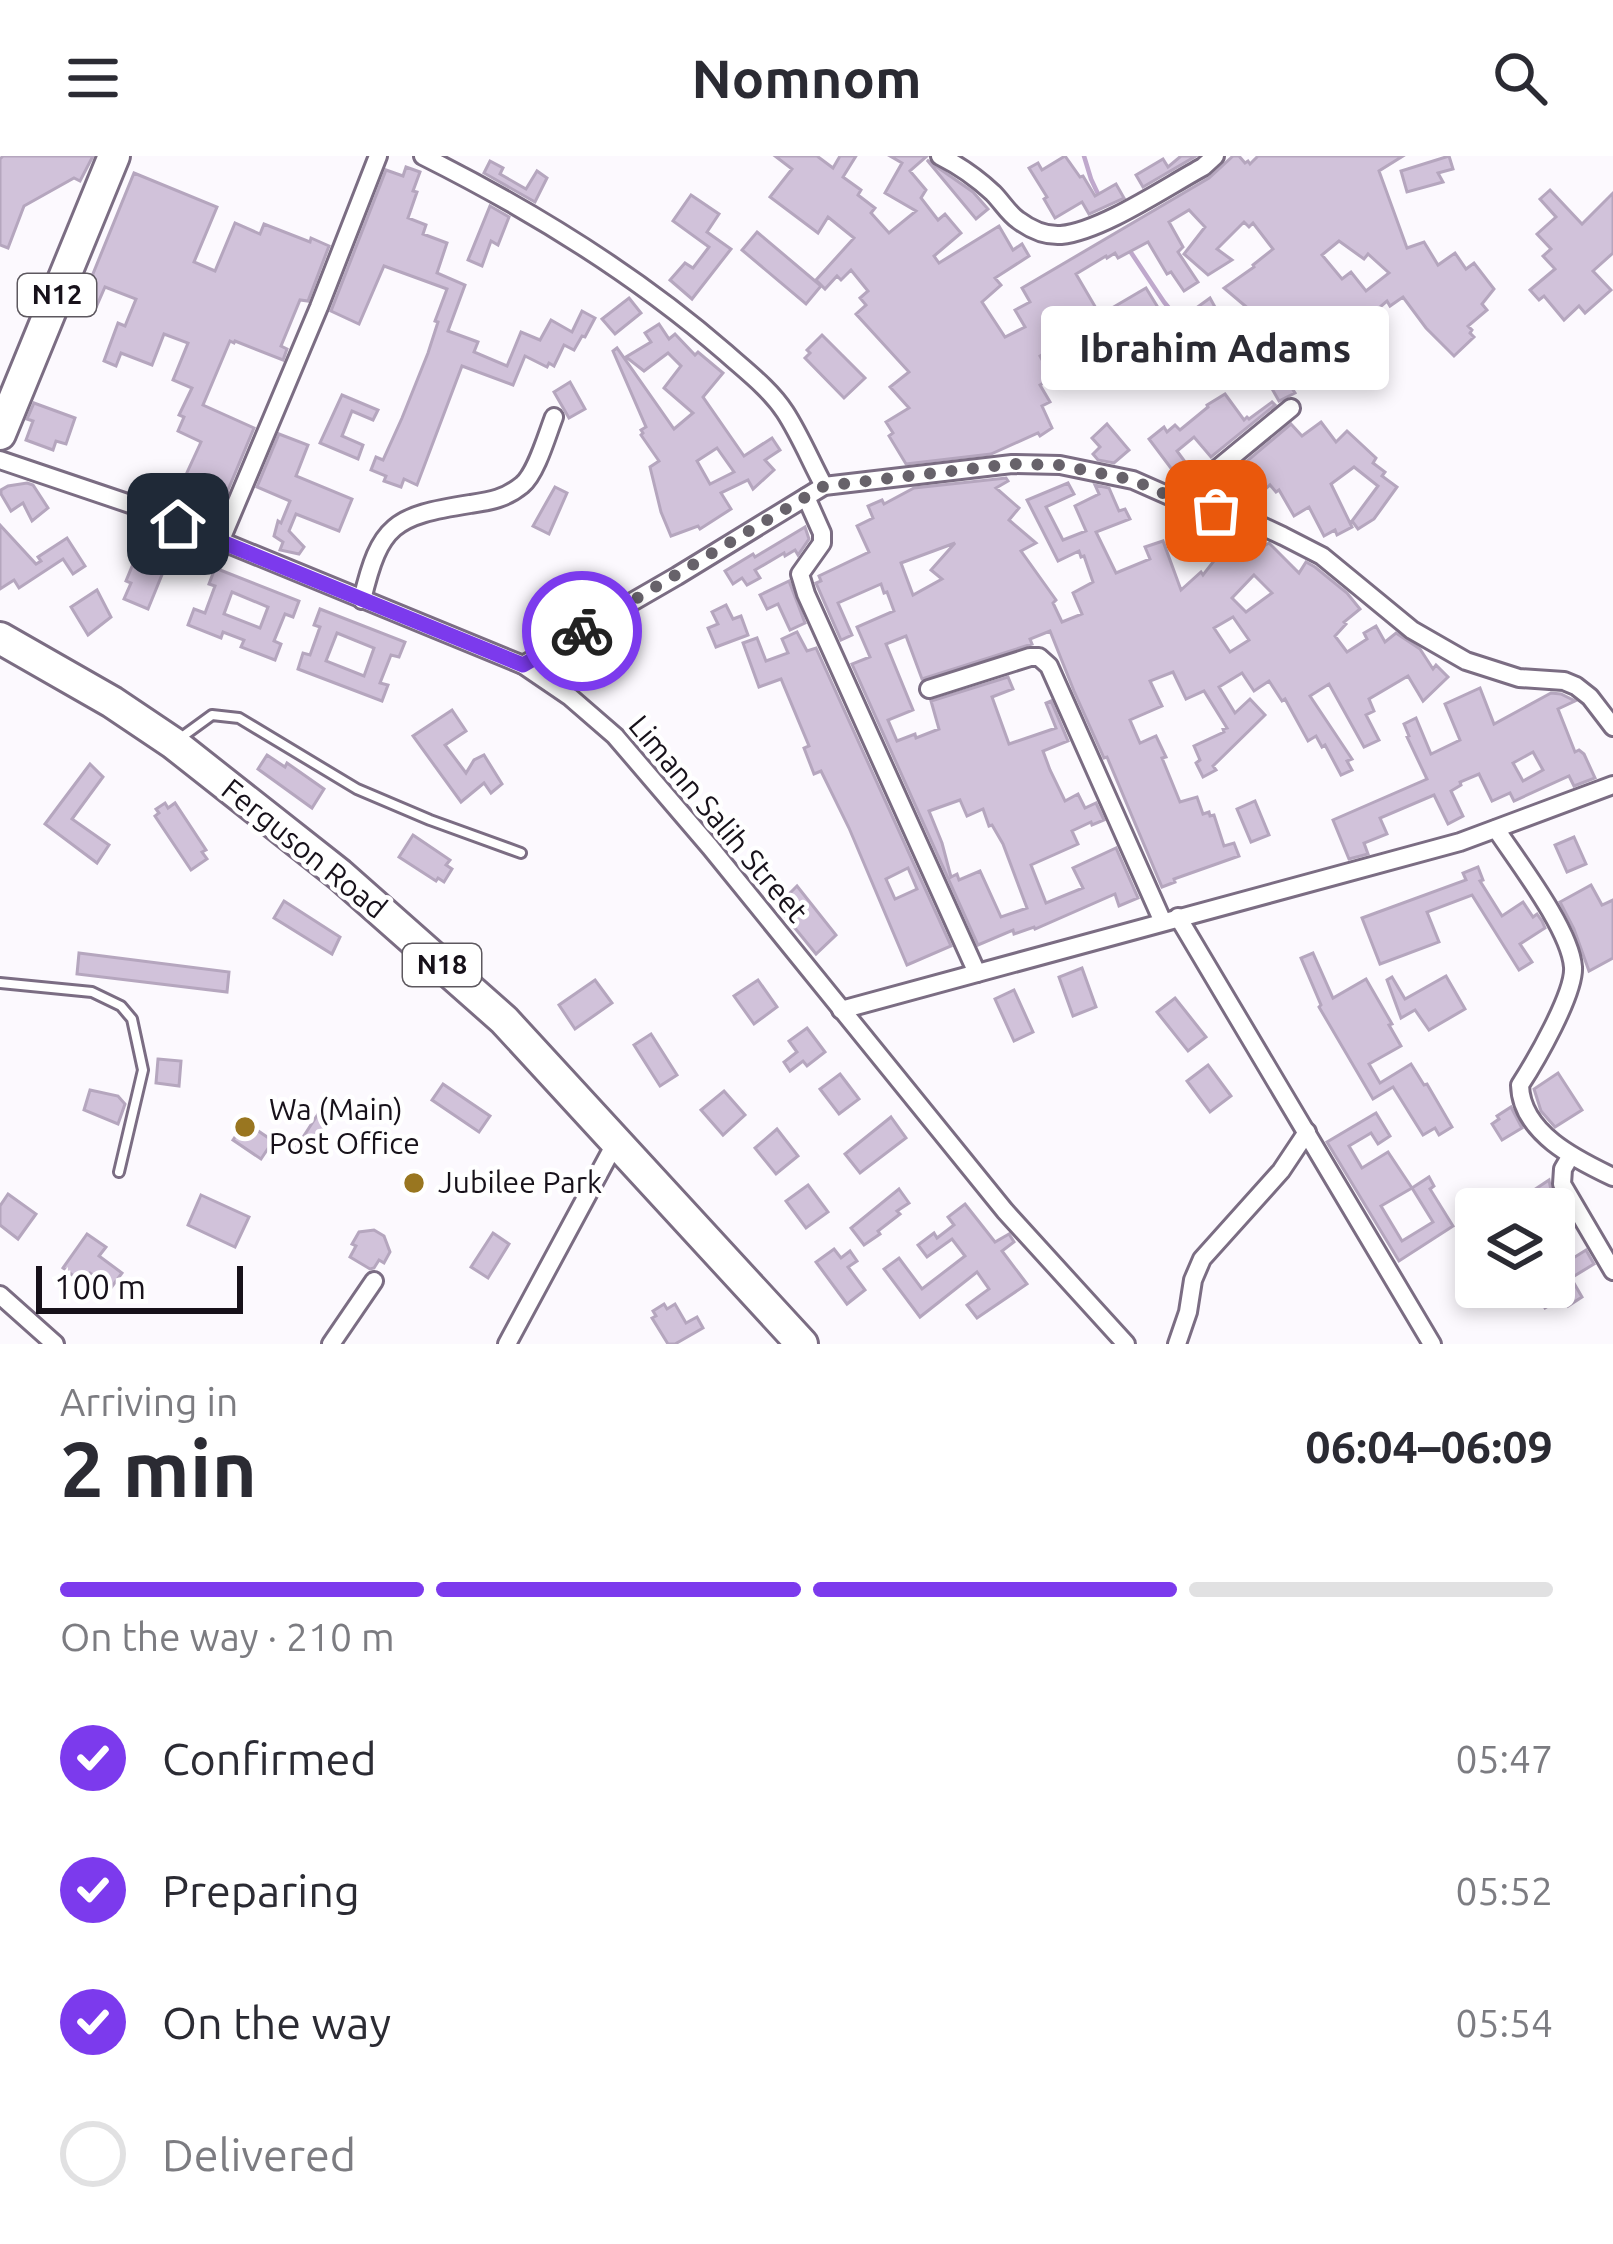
<!DOCTYPE html>
<meta charset="utf-8">
<style>
:root{--surface:#fff;--page:#f2f2f3;--text:#2b2b33;--muted:#7c7c81;--line:#e1e1e2;--accent:#7c3aed}
body{margin:0;font-family:Ubuntu,sans-serif;background:var(--page);color:var(--text);height:100vh;display:flex;flex-direction:column;font-size:45px;white-space:nowrap}
*{box-sizing:border-box;margin:0}
p{font-size:39px;color:var(--muted)}
.icon{flex:none;width:66px;height:66px;fill:none;stroke:currentColor;stroke-width:2;stroke-linecap:round;stroke-linejoin:round}
.map{position:relative;height:1188px;overflow:hidden}
.details{display:flex;flex-direction:column;background:var(--surface);flex:1}
.details>*{flex:none}
.fabs{position:absolute;left:1455px;top:1032px;display:grid;gap:24px}
.fabs a{display:grid;place-items:center;width:120px;height:120px;border-radius:12px;background:var(--surface);box-shadow:0 6px 18px #0003;font-size:60px}
.scale{position:absolute;left:36px;bottom:30px;width:207px;box-sizing:border-box;padding-left:12px;border:6px solid #17111a;border-top:0;font-size:33px;line-height:42px;white-space:nowrap;color:#17111a;-webkit-text-stroke:9px #fff;paint-order:stroke}
.pin{position:absolute;display:grid;place-items:center;width:102px;height:102px;color:#fff;margin:-51px;border-radius:24px;box-shadow:0 6px 18px #0006}
.courier{position:absolute;display:grid;place-items:center;width:120px;height:120px;margin:-60px;border:9px solid #7c3aed;border-radius:50%;background:#fff;color:#222;box-shadow:0 3px 15px #0007}
.bubble{position:absolute;height:84px;border-radius:12px;background:var(--surface);box-shadow:0 6px 18px #0003;font-size:39px;font-weight:700;line-height:84px;text-align:center}
.summary em{font-style:normal;font-weight:700}
.summary div{display:flex;flex-direction:column-reverse}
.summary{display:flex;align-items:center;justify-content:space-between;height:204px;padding:0 60px}
h1{font-size:78px;font-weight:700;line-height:90px}
.bar{display:grid;grid-template-columns:repeat(4,1fr);gap:18px 12px;align-content:center;height:144px;padding:0 60px}
.bar i{height:15px;border-radius:9px;background:var(--line)}
.bar .current{background:var(--accent)}
.bar p{grid-column:span 4}
ol{padding:0 60px;list-style:none}
li{display:flex;align-items:center;gap:36px;height:132px}
li p{margin-inline-start:auto}
li .icon{padding:12px;border-radius:50%;background:var(--accent);color:#fff;stroke-width:4}
li:last-child{color:var(--muted)}
li i{width:66px;height:66px;border:6px solid var(--line);border-radius:50%}
header{display:flex;justify-content:space-between;align-items:center;height:156px;padding:0 60px;background:var(--surface);font-size:54px;font-weight:700}
.map>svg:first-child{display:block}
.lines{fill:none;stroke-linecap:round;stroke-linejoin:round}
.stream{stroke:#bfa8cc;stroke-width:4.5}
.building{fill:#d1c2da;stroke:#b5a6be;stroke-width:3;fill-rule:evenodd}
.lane-casing{stroke:#7b6d83;stroke-width:14}
.street-casing{stroke:#7b6d83;stroke-width:22}
.highway-casing{stroke:#7b6d83;stroke-width:36}
.lane{stroke:#fff;stroke-width:8}
.street{stroke:#fff;stroke-width:16}
.highway{stroke:#fff;stroke-width:30}
.done{stroke:#67626a;stroke-width:12;stroke-dasharray:0 21.6}
.route{stroke:#7c3aed;stroke-width:15}
.poi-dot{fill:#997620;stroke:#fff;stroke-width:4.5}
.labels{text-anchor:middle;stroke-width:9;stroke-linejoin:round;paint-order:stroke}
.shield{fill:#fff;stroke:#5d585f;stroke-width:3}
.shield-label{font-size:27px;font-weight:bold;fill:#17111a}
.street-label{font-size:30px;fill:#17111a;stroke:#fff}
.poi-label{font-size:30px;fill:#17111a;stroke:#fff;text-anchor:start}
</style>
<header><svg class="icon" aria-label="menu" viewBox="0 0 24 24"><path d="M4 6h16M4 12h16M4 18h16"/></svg>Nomnom<svg class="icon" aria-label="search" viewBox="0 0 24 24"><circle cx="10" cy="10" r="6"/><path d="M15 15l6 6"/></svg></header>
<div class="map">
<svg width="1613" height="1188" viewBox="0 0 1613 1188">
<rect width="100%" height="100%" fill="#fcf9fe"/>
<g class="lines">
<g class="stream">
<path d="M1084 0 1091 23 1099 40"/>
<path d="M1128 92 1164 146 1195 184"/>
</g>
</g>
<g class="building">
<path d="M3 0H93L80 25 74 22 24 50 8 92 0 89V3Z"/>
<path d="M775 0H817L833 12 840 0H856L843 21 861 34 858 39 875 52 871 57 889 77 916 55 885 37 902 7 890 0H927L910 15 926 34 921 42 938 64 945 58 961 77 934 100 939 107 999 70 1013 94 1022 88 1029 100 995 122 1001 129 982 146 1005 181 1025 171 1015 154 1030 146 1022 132 1209 22 1233 0H1239L1245 7 1248 5 1250 8 1258 0H1403L1379 15 1407 92 1424 86 1438 109 1455 97 1466 113 1474 107 1494 133 1482 148 1487 154 1468 170 1472 174 1470 177 1474 181 1454 200 1426 172 1403 141 1390 150 1387 145 1333 191 1326 182 1319 189 1303 172 1290 188 1309 218 1290 229 1295 237 1279 245 1255 203 1249 208 1240 199 1253 187 1236 172 1250 154 1224 132 1254 111 1253 109 1273 93 1253 67 1249 71 1244 66 1217 93 1232 104 1208 119 1184 98 1205 71 1189 54 1169 66 1183 91 1178 96 1198 126 1184 135 1171 116 1167 118 1148 86 1118 102 1115 97 1107 102 1106 100 1076 118 1100 159 1146 132 1173 176 1085 227H1081L1071 212 1090 200 1072 170 1047 186 1045 190 1048 195 1040 200 1052 222 1040 229 1050 246 1042 250 1052 272 1040 280 1038 277 991 298 906 308 889 280 893 277 886 266 909 252 890 231 909 216 856 158 866 149 860 142 868 135 851 114 841 124 837 120 825 133 816 124 854 82 828 61 818 77 770 41 792 13ZM1339 85 1364 103 1368 98 1389 117 1366 135 1351 116 1342 123 1322 99Z"/>
<path d="M1065 0 1080 21 1083 20 1095 40 1116 28 1124 42 1089 58 1082 46 1055 62 1044 43 1047 41 1029 12 1038 7 1042 14Z"/>
<path d="M1181 0H1196L1143 31 1136 19 1163 3 1168 11Z"/>
<path d="M1449 0 1453 13 1438 17 1443 26 1407 36 1401 15Z"/>
<path d="M927 4 973 36 988 53 976 63Z"/>
<path d="M490 5 503 12 500 18 526 33 537 15 547 22 535 46 484 17Z"/>
<path d="M406 11 420 16 413 35 417 36 408 62 426 69 423 78 447 87 437 117 465 129 448 175 478 186 474 196 507 210 521 176 540 184 551 164 572 176 582 155 595 162 585 181 582 180 574 194 564 189 554 210 549 207 547 211 525 200 513 229 462 210 417 329 404 323 401 331 384 325 386 320 371 314 376 301 383 304 402 262 428 197 438 166 435 165 447 133 384 110 359 168 331 155 386 14 403 20Z"/>
<path d="M134 17 217 51 194 106 215 115 235 67 260 78 264 68 310 86 311 82 329 90 308 145 300 144 281 190 287 193 283 204 235 185 234 187 230 185 203 249 254 272 220 353 179 334 201 286 178 275 184 261 179 259 192 232 173 224 188 187 164 178 152 209 121 197 116 210 104 205 118 167 125 170 136 143 105 131 94 156 80 150 78 156 72 153 83 127 88 130Z"/>
<path d="M1550 34 1582 68 1613 37V97L1593 115 1611 134 1585 157 1579 150 1564 164 1544 140 1539 144 1530 134 1555 113 1543 100 1551 93 1537 78 1556 61 1540 43Z"/>
<path d="M691 39 719 58 707 76 731 93 692 143 670 124 685 107 693 112 709 91 673 65Z"/>
<path d="M490 50 509 61 498 89 491 85 482 110 468 104Z"/>
<path d="M757 76 821 130 806 148 742 94Z"/>
<path d="M629 142 641 157 615 178 602 163Z"/>
<path d="M1210 142 1227 173 1212 183 1192 155Z"/>
<path d="M659 168 669 183 675 178 695 199 698 196 723 217 703 241 744 300 772 282 780 294 765 304 774 314 753 333 748 324 721 337 731 353 700 373 698 370 671 380 661 356 650 311 659 305 641 279 643 277 641 274 646 271 613 195 617 192 674 273 693 257 664 232 681 210 668 197 644 215 626 201 651 186 645 177ZM717 292 734 316 710 328 697 305Z"/>
<path d="M822 179 865 222 844 242 805 202 810 197 807 194Z"/>
<path d="M570 226 585 253 569 262 554 236Z"/>
<path d="M1225 238 1244 264 1247 261 1249 263 1272 246 1275 249 1211 301 1194 281 1177 295 1191 314 1179 323 1149 283 1164 271 1167 276 1175 269 1180 274 1208 251 1207 249Z"/>
<path d="M342 239 378 254 373 264 352 255 342 280 363 289 358 303 320 287Z"/>
<path d="M34 247 75 262 66 288 56 285 53 294 26 284 33 265 27 263Z"/>
<path d="M1321 266 1336 286 1347 275 1376 302 1373 307 1385 316 1382 320 1397 331 1374 363 1358 373 1352 365 1378 330 1354 311 1331 328 1352 371 1337 379 1335 374 1324 380 1309 351 1294 360 1279 334 1276 336 1270 329 1252 345 1236 328 1221 340 1215 332 1291 268 1302 280Z"/>
<path d="M1107 268 1129 294 1114 307 1098 304 1093 298 1100 291 1092 282Z"/>
<path d="M279 278 308 289 296 320 352 343 339 375 296 358 289 375 304 391 299 398 280 394 283 386 274 380 278 365 281 367 290 345 257 331Z"/>
<path d="M1006 322 1008 325 996 332 1019 352 1009 364 1036 387 1021 395 1056 444 1053 447 1062 466 1082 458 1073 437 1093 426 1084 400 1081 401 1079 395 1058 405 1027 344 1068 327 1074 338 1046 351 1063 384 1086 375 1075 350 1099 338 1095 329 1109 332 1119 355 1125 353 1130 363 1096 376 1116 417 1150 403 1145 391 1163 385 1181 434 1201 416 1203 419 1221 396 1204 381 1215 368 1241 375 1262 391 1269 387 1299 417 1306 406 1315 411 1347 437 1360 453 1344 466 1346 468 1335 480 1347 496 1367 483 1364 477 1376 470 1385 486 1396 477 1420 493 1433 513 1436 509 1448 521 1423 545 1408 520 1369 543 1374 555 1366 559 1379 584 1364 591 1329 528 1310 540 1352 603 1347 605 1352 614 1341 619 1325 589 1322 591 1316 580 1308 585 1285 543 1282 545 1269 525 1254 535 1242 517 1219 531 1235 557 1250 543 1265 559 1213 610 1216 614 1203 621 1196 607 1200 604 1194 590 1224 576 1223 573 1227 572 1204 535 1186 543 1173 516 1150 525 1162 550 1130 564 1140 587 1156 580 1166 601 1162 602 1180 646 1197 641 1203 658 1209 656 1210 660 1214 659 1224 690 1234 687 1239 700 1174 723 1175 726 1162 731 1107 601 1104 602 1074 535 1050 475 1030 483 1032 488 922 523 906 480 886 488 913 554 888 564 897 585 915 578 916 582 939 573 931 545 1008 521 1013 533 992 541 1009 588 1056 572 1046 547 1051 545 1068 585 1043 595 1050 614 1065 645 1078 638 1085 652 1096 647 1104 664 1092 669 1091 666 1072 675 1078 688 1031 709 1046 747 1083 732 1073 712 1116 692 1138 742 1119 750 1115 738 1035 773 1034 771 1014 778 1013 774 978 789 852 508 870 501 857 471 894 455 887 436 884 437 881 428 838 447 852 479 841 484 816 427 821 425 819 420 869 396 857 370 873 362 868 350 882 344 884 348 914 332ZM955 387 931 414 942 423 913 439 901 407ZM1254 419 1272 437 1246 456 1232 442ZM1233 461 1249 484 1230 496 1214 472ZM960 644 967 660 983 653 989 670 992 669 1003 688 1027 752 1001 761 980 715 959 724 957 718 951 721 942 687 929 655Z"/>
<path d="M27 327 33 329 48 352 32 365 23 347 11 355 1 338V334L8 330Z"/>
<path d="M555 331 567 337 549 378 533 370Z"/>
<path d="M0 369 36 408 41 405 38 401 67 382 85 410 73 418 63 403 19 432 14 424 0 433Z"/>
<path d="M805 371 809 383 798 399 795 394 785 400 784 397 755 414 760 422 747 429 742 422 733 428 725 415 753 398 755 401Z"/>
<path d="M149 385 172 394 148 453 124 443 131 427 126 425 133 408 140 411Z"/>
<path d="M215 412 299 445 293 461 285 458 274 485 281 488 275 504 241 491 244 484 223 476 221 482 188 469 194 453 205 457 215 430 209 428ZM232 436 268 451 260 472 224 458Z"/>
<path d="M789 425 805 467 790 474 778 448 767 453 760 439Z"/>
<path d="M97 434 111 461 88 479 71 451Z"/>
<path d="M726 449 733 463 741 460 748 479 716 491 708 472 718 468 712 456Z"/>
<path d="M320 453 405 486 399 501 391 499 380 527 388 529 382 545 298 513 303 497 310 499 320 471 314 469ZM337 477 374 492 364 520 326 505Z"/>
<path d="M797 476 807 495 816 492 951 790 907 809 849 672 821 615 814 618 804 592 809 590 781 523 759 531 743 487 757 482 766 505 788 497 782 483ZM908 712 917 733 895 743 886 723Z"/>
<path d="M1480 532 1494 568 1551 537 1561 538 1575 545 1558 553 1575 596 1579 594 1584 598 1595 622 1574 630 1569 620 1514 645 1510 637 1492 645 1479 618 1460 626 1461 629 1451 635 1463 660 1448 668 1434 639 1380 662 1387 678 1364 687 1368 698 1349 703 1333 664 1427 623 1407 581 1409 580 1404 568 1416 562 1431 598 1460 584 1445 548ZM1533 596 1543 614 1523 625 1513 607Z"/>
<path d="M452 554 466 575 445 589 466 617 474 604 484 599 502 628 491 637 484 627 461 646 413 580Z"/>
<path d="M267 599 285 611 287 607 324 633 312 652 258 613Z"/>
<path d="M90 608 103 621 72 663 109 689 97 707 45 668Z"/>
<path d="M1255 645 1269 679 1251 686 1237 653Z"/>
<path d="M165 647 168 652 175 647 206 694 202 696 207 703 191 714 155 660 159 657 156 653Z"/>
<path d="M413 679 450 704 446 709 452 713 444 726 438 722 436 725 399 701Z"/>
<path d="M1574 681 1586 708 1567 716 1555 689Z"/>
<path d="M1478 711 1483 724 1480 725 1502 760 1523 746 1533 761 1537 758 1542 765 1545 772 1520 788 1532 806 1519 814 1472 739 1427 756 1439 786 1380 808 1362 762 1466 724 1463 717Z"/>
<path d="M1591 729 1602 749 1613 744V802L1589 815 1574 773 1560 746Z"/>
<path d="M797 730 836 779 816 798 777 750Z"/>
<path d="M284 745 340 781 332 798 274 762Z"/>
<path d="M79 797 229 816 227 836 77 818Z"/>
<path d="M1313 797 1333 842 1366 823 1392 868 1389 869 1401 890 1369 908 1380 927 1411 908 1424 929 1427 928 1452 971 1439 979 1435 972 1423 979 1393 931 1373 943 1319 851 1321 849 1301 802Z"/>
<path d="M1082 812 1096 851 1073 860 1059 821Z"/>
<path d="M1446 820 1465 853 1429 874 1415 854 1401 862 1387 824 1392 821 1405 843Z"/>
<path d="M595 824 612 847 575 873 559 849Z"/>
<path d="M758 824 777 851 754 868 734 840Z"/>
<path d="M1014 834 1033 876 1014 885 995 843Z"/>
<path d="M1175 842 1206 881 1188 895 1157 856Z"/>
<path d="M807 872 825 896 807 910 803 905 790 915 784 906 797 896 789 885Z"/>
<path d="M651 878 677 919 660 930 634 889Z"/>
<path d="M158 903 181 905 179 930 156 927Z"/>
<path d="M1208 909 1231 940 1210 956 1187 925Z"/>
<path d="M1558 917 1582 954 1555 971 1541 955 1534 933Z"/>
<path d="M840 918 859 943 839 958 820 933Z"/>
<path d="M443 928 490 960 479 976 432 944Z"/>
<path d="M90 934 118 940 125 948 118 968 84 954Z"/>
<path d="M724 935 745 959 723 979 701 954Z"/>
<path d="M1511 951 1522 972 1502 984 1492 968 1499 963 1497 960Z"/>
<path d="M1376 957 1390 980 1378 988 1371 977 1349 990 1362 1012 1388 996 1412 1032 1429 1021 1434 1030 1430 1033 1453 1070 1399 1105 1327 986ZM1412 1032 1433 1066 1402 1085 1381 1050Z"/>
<path d="M318 958 329 965 308 999 296 992Z"/>
<path d="M891 961 906 982 860 1017 845 998Z"/>
<path d="M245 966 273 985 261 1003 233 984Z"/>
<path d="M777 973 798 1000 776 1018 755 992Z"/>
<path d="M1549 1024 1551 1034 1574 1074 1570 1068 1567 1070 1554 1050V1043L1539 1053H1505Z"/>
<path d="M808 1029 828 1056 806 1072 786 1045Z"/>
<path d="M899 1033 909 1047 897 1055 900 1058 878 1075 880 1078 864 1089 851 1072Z"/>
<path d="M8 1038 36 1058 18 1083 0 1069V1050Z"/>
<path d="M201 1039 249 1061 235 1091 188 1069Z"/>
<path d="M965 1048 995 1086 1009 1078 1014 1086 1002 1095 1027 1128 977 1162 967 1149 989 1133 977 1116 920 1161 884 1113 899 1102 922 1133 965 1100 952 1083 927 1101 918 1089 934 1077 937 1082 954 1069 948 1061Z"/>
<path d="M374 1074 384 1080 390 1096 384 1107 379 1104 374 1112 370 1113 350 1101 356 1090 352 1088 359 1076Z"/>
<path d="M493 1077 509 1088 488 1122 471 1111Z"/>
<path d="M87 1078 106 1091 99 1100 122 1117 111 1132 90 1117 83 1127 63 1112Z"/>
<path d="M834 1093 841 1102 850 1095 857 1105 848 1111 865 1134 847 1148 816 1106Z"/>
<path d="M1586 1094 1594 1108 1571 1122 1582 1141 1568 1150 1563 1141 1545 1152 1541 1145 1536 1149 1525 1131H1554V1095L1562 1109Z"/>
<path d="M664 1148 667 1153 675 1148 686 1167 697 1161 703 1172 675 1188H668L652 1162 656 1160 653 1155Z"/>
</g>
<g class="lines">
<defs>
<g id="lane">
<path d="M179 583 212 559 239 562 357 633 430 664 521 697"/>
<path d="M0 827 92 836 121 850 132 863 143 914 119 1016"/>
</g>
<g id="street">
<path d="M423 0C531 54 635 118 726 197 746 215 770 233 785 256 800 279 811 306 824 330"/>
<path d="M940 0C960 10 977 22 993 37 1002 46 1008 57 1018 64 1030 73 1046 80 1061 79 1102 75 1166 31 1203 11L1215 0"/>
<path d="M0 304 136 350 523 509 570 541 615 580 710 691 1005 1055 1126 1188"/>
<path d="M806 341 822 377V387L800 418 806 438 977 817"/>
<path d="M1183 346 1211 318 1291 252"/>
<path d="M220 386 319 151 378 0"/>
<path d="M362 444C380 368 394 360 470 348 490 345 505 343 522 329 536 318 547 279 554 261"/>
<path d="M523 509 677 420 824 330 1012 308 1060 309 1133 324 1183 346 1249 364 1283 380 1322 400 1412 474 1466 505 1519 522 1564 525 1576 530 1590 541 1613 571"/>
<path d="M929 533 1030 501H1039L1049 510 1163 766"/>
<path d="M1496 673C1517 705 1570 773 1573 811 1575 837 1535 906 1520 929 1521 977 1577 1004 1613 1021"/>
<path d="M1178 761 1432 1188"/>
<path d="M841 854 1460 686 1613 629"/>
<path d="M1570 1001 1563 1013 1562 1028 1613 1115"/>
<path d="M0 1139 55 1188"/>
<path d="M331 1188 374 1125"/>
<path d="M507 1188 617 984"/>
<path d="M1177 1188 1188 1156 1193 1124 1202 1103 1281 1015 1307 976"/>
</g>
<g id="highway">
<path d="M0 278 114 0"/>
<path d="M0 482 112 546 173 587 339 718 504 864 802 1188"/>
</g>
</defs>
<use href="#lane" class="lane-casing"/>
<use href="#street" class="street-casing"/>
<use href="#highway" class="highway-casing"/>
<use href="#lane" class="lane"/>
<use href="#street" class="street"/>
<use href="#highway" class="highway"/>
</g>
<g class="lines">
<path class="done" d="M582 475 824 330 1012 308 1060 309 1133 324 1183 346 1216 355"/>
<path class="route" d="M178 368 523 509 582 475"/>
</g>
<g class="poi-dot">
<circle cx="245" cy="971" r="12"/>
<circle cx="414" cy="1027" r="12"/>
</g>
<g class="labels">
<g class="shield">
<rect x="18" y="118" width="78" height="42" rx="9"/>
<rect x="403" y="788" width="78" height="42" rx="9"/>
</g>
<g class="shield-label">
<text x="57" y="148">N12</text>
<text x="442" y="818">N18</text>
</g>
<g class="street-label">
<text transform="translate(718 663) rotate(50)" y="10">Limann Salih Street</text>
<text transform="translate(304 693) rotate(39)" y="10">Ferguson Road</text>
</g>
<g class="poi-label">
<text x="269" y="964">Wa (Main)<tspan x="269" dy="34">Post Office</tspan></text>
<text x="438" y="1037">Jubilee Park</text>
</g>
</g>
</svg>
<div class="fabs">
<a><svg class="icon" aria-label="layers" viewBox="0 0 24 24"><path d="M12 4l9 5-9 5-9-5zM3 14l9 5 9-5"/></svg></a>
</div>
<div class="scale">100 m</div>
<div class="pin" style="left:1216px;top:355px;background:#ea580c"><svg class="icon" aria-label="bag" viewBox="0 0 24 24"><path d="M5 8h14l-1 12H6zM9 8a3 3 0 0 1 6 0"/></svg></div>
<div class="pin" style="left:178px;top:368px;background:#1f2937"><svg class="icon" aria-label="home" viewBox="0 0 24 24"><path d="M3 11l9-7 9 7M6 9v11h12V9"/></svg></div>
<div class="courier" style="left:582px;top:475px"><svg class="icon" aria-label="bike" viewBox="0 0 24 24"><circle cx="6" cy="16" r="4"/><circle cx="18" cy="16" r="4"/><path d="M6 16l4-8h5l3 8M10 8l3 8H6M13 5h3"/></svg></div>
<div class="bubble" style="left:1041px;top:150px;width:348px">Ibrahim Adams</div>
</div>
<section class="details">
<div class="summary"><div><h1>2 min</h1><p>Arriving in</p></div><em>06:04–06:09</em></div>
<div class="bar"><i class="current"></i><i class="current"></i><i class="current"></i><i></i><p>On the way · 210 m</p></div>
<ol>
<li><svg class="icon" aria-label="check" viewBox="0 0 24 24"><path d="M5 12l5 5 9-10"/></svg>Confirmed<p>05:47</p></li>
<li><svg class="icon" aria-label="check" viewBox="0 0 24 24"><path d="M5 12l5 5 9-10"/></svg>Preparing<p>05:52</p></li>
<li><svg class="icon" aria-label="check" viewBox="0 0 24 24"><path d="M5 12l5 5 9-10"/></svg>On the way<p>05:54</p></li>
<li><i></i>Delivered</li>
</ol>
</section>
